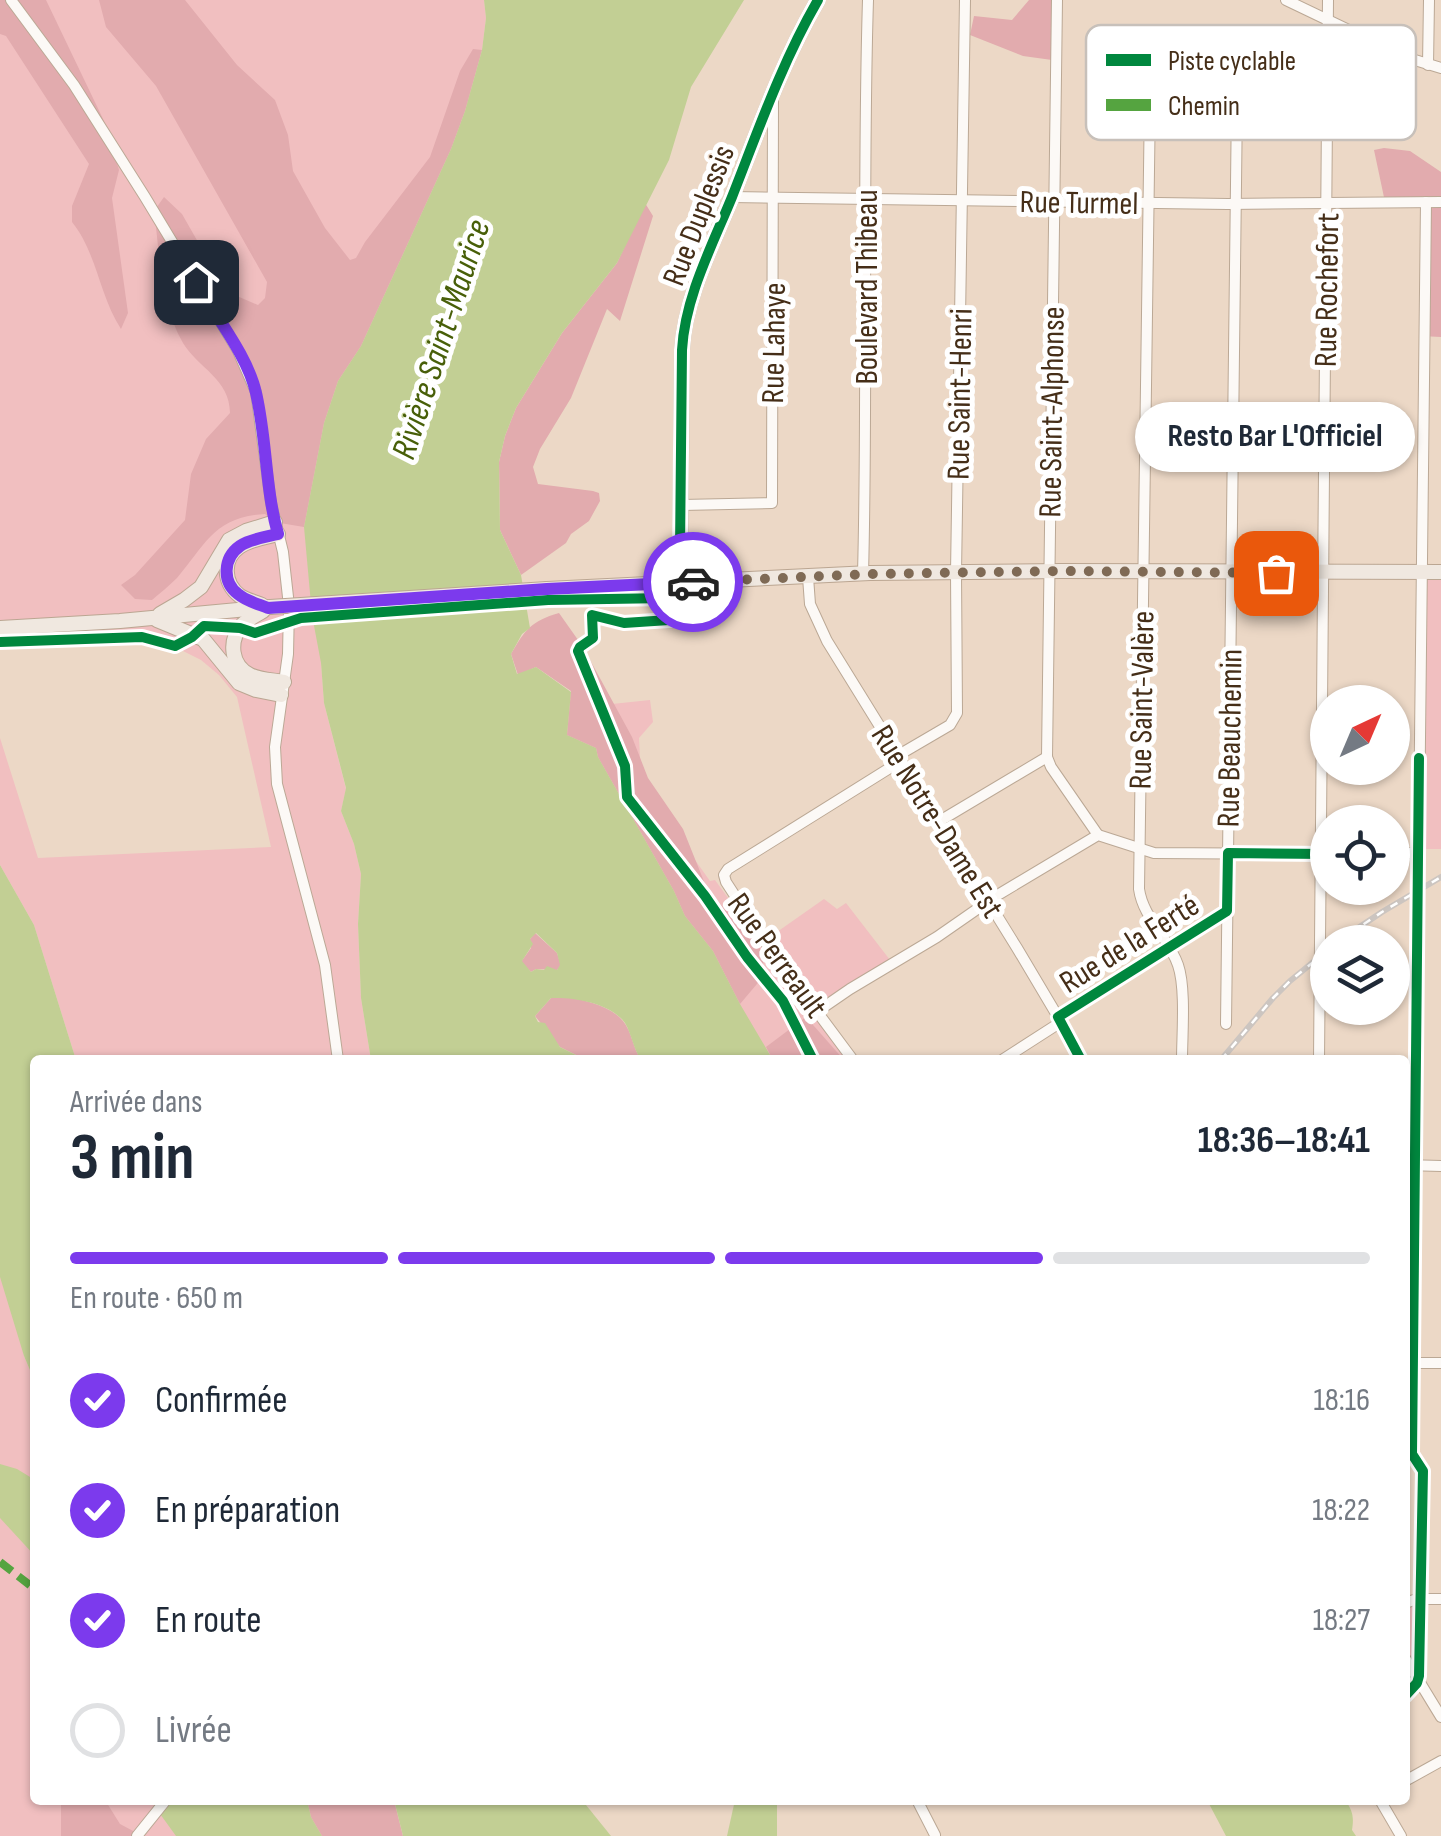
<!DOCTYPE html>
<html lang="fr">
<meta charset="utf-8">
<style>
:root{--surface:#fff;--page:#f6f6f7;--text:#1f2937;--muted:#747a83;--line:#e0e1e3;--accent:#7c3aed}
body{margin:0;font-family:"Sofia Sans Condensed",sans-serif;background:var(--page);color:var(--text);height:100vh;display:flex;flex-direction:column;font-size:38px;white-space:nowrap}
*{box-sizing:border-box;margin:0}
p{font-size:32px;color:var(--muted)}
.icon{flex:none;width:55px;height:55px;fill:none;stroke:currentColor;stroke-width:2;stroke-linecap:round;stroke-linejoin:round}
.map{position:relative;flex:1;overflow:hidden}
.side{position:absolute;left:30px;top:1055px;width:1380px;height:750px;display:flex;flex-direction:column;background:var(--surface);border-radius:10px;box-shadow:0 2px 8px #0004}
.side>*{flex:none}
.needle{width:65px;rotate:44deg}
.buttons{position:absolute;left:1310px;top:685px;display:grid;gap:20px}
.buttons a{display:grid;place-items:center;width:100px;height:100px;border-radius:50%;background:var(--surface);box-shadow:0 2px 8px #0004;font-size:50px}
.pin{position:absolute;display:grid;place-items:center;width:85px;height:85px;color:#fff;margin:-42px;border-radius:20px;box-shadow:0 5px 15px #0006}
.courier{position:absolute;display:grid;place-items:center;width:100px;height:100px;margin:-50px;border:8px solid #7c3aed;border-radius:50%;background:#fff;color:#222;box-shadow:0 2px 12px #0007}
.bubble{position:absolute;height:70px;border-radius:35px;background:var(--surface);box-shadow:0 2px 8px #0004;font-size:32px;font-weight:700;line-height:70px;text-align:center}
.head em{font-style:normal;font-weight:700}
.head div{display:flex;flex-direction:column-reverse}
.head{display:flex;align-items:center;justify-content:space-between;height:170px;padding:0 40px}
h1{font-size:65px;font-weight:700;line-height:75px}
.bar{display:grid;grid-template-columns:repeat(4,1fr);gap:15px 10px;align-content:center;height:120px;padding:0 40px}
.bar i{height:12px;border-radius:8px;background:var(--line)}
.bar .active{background:var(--accent)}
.bar p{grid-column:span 4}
ol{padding:0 40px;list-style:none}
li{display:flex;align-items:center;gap:30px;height:110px}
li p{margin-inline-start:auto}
li .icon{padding:10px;border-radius:50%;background:var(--accent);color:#fff;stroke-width:4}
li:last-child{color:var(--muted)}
li i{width:55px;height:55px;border:5px solid var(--line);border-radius:50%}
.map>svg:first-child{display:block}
.green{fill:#f1bfc0}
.forest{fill:#e2abae}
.water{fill:#c2cf94;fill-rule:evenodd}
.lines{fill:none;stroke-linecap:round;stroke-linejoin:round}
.minor-casing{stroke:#bba895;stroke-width:12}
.major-casing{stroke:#bba692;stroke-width:16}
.minor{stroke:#fcf9f6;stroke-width:10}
.major{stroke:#f0e8e0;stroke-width:14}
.rail-casing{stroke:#ccc5c0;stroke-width:6}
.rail{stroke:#fff;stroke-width:2.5;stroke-dasharray:8;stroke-linecap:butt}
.major-bridge-casing{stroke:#bba692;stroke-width:16;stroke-linecap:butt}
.major-bridge{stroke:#f0e8e0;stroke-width:14}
.quiet{stroke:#55a440;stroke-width:8;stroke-dasharray:15 8;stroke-linecap:butt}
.cycleway-casing{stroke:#fff;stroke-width:16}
.cycleway{stroke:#00873e;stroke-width:10}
.done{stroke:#7f6a55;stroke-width:10;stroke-dasharray:0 18}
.route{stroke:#7c3aed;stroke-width:12}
.labels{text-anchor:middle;stroke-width:10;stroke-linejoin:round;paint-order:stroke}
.street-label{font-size:32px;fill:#452e18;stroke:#fff}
.water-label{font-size:35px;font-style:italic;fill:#485f09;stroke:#fff}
.key{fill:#fff;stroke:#c7c0ba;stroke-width:2.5}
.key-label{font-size:28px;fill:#452e18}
</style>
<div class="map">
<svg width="1441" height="1836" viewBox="0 0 1441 1836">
<rect width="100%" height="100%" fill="#ecd8c6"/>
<g class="green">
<path d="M0 0H484L486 18 482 50 321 663 324 703 346 789 341 811 354 844 361 874 358 924 361 998 371 1060H76L34 925 0 865V738L38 858 271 847 237 697 219 675 201 660 181 650 140 642 0 647Z"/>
<path d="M1423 578H1441V849H1421Z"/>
<path d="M563 693 612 704 650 700 653 722 639 738 641 776 649 801 668 822 710 881 715 880 846 1060H763L679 915 557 733Z"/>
<path d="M824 899 837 909 846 903 890 960 814 1009 767 939Z"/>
<path d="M0 1207 24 1356 35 1382V1800H307L323 1836H0Z"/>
<path d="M1421 1599 1419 1676 1405 1658V1603Z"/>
</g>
<g class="forest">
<path d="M0 0H46L104 121 119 170 112 198 128 313 121 329C99 295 97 253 72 222V206L89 164 6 36 0 34Z"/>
<path d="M99 0H185L237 65 275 100 288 135 293 171 325 228 350 260 356 258 365 242 430 157 460 71 473 49 482 50 465 111 451 149 361 346 338 381 324 423 304 527 274 522 265 514C214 517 206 544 177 578 169 586 160 593 152 600L135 599 121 585 135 575 185 520 191 474 206 439 230 413C230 379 198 368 183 343 160 303 160 255 154 211L164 197 182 214 218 277 237 296 258 305 265 298 267 282 156 86 106 27Z"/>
<path d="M1029 0H1053L1052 60 1023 56 970 35 974 16 1012 20Z"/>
<path d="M1384 148 1410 151 1441 172V337L1421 336 1423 203 1385 202 1374 150Z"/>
<path d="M645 203 653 216 620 321 607 309 571 398 540 449 533 467 538 484 593 491 599 493 600 501 589 521 571 534 566 543 521 575 500 530 499 462 505 436 516 408 562 333 617 263Z"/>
<path d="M559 613 583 647 632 737 648 778 683 829 707 889 764 953 762 978 740 1004 713 951 685 916 674 891 598 757 596 748 567 735 571 691 536 667 518 675 511 654C525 630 531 621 559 613Z"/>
<path d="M535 933 557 953 561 965 557 970 536 969 531 972 521 962 531 948 530 939Z"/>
<path d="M568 997C585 1000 612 1007 623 1021 632 1032 633 1048 641 1060H586L560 1047 535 1016 551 998Z"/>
<path d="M806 1017 844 1060H773L766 1047Z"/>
<path d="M61 1800H105L120 1824 135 1832 136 1836H61Z"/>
<path d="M307 1800H394L403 1836H322L311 1817Z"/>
</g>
<g class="water">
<path d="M484 0H744L691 87 669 160 617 263 562 333 516 408 505 436 499 462 500 530 521 575 530 628 522 634 511 654 517 674 536 667 571 692 567 735 596 748 598 757 674 891 685 916 713 951 740 1004 773 1060H641C633 1048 632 1035 625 1023 611 1003 574 997 551 998L535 1016 538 1022 545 1023 560 1047 586 1060H371L361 998 358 924 361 874 354 844 341 811 346 788 324 703 321 663 312 615 304 527 324 423 338 381 361 346 451 149 465 111 482 50 486 18ZM536 933 557 953 560 965 557 970 547 966 544 970 536 969 531 972 522 961 533 944 530 939Z"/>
<path d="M0 865 34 925 76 1060H35V1382L24 1356 0 1277Z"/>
<path d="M0 1464 17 1469 35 1480V1556L0 1518Z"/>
<path d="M150 1800H307L311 1817 322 1836H176Z"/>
<path d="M394 1800H582L611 1836H403Z"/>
<path d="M735 1800H777V1836H727Z"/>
<path d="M1207 1800H1345C1353 1811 1354 1817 1352 1830L1356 1836H1226Z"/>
</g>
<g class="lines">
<defs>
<g id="minor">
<path d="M11 0 74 85 145 197 238 351 256 392 271 503 283 552 289 606 288 654 275 747 277 784 325 965 338 1060"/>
<path d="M1286 0 1405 57 1441 68"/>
<path d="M1428 65 1429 0"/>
<path d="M732 197 1228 204 1441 202"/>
<path d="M682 505 772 503 773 99"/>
<path d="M863 574C868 383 862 191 868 0"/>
<path d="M808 577 810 604 827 641 1017 948 1061 1022 1081 1060"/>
<path d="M897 756 950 725 957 713 956 573 965 0"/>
<path d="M1047 757 1051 767 1098 835"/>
<path d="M938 822 1047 757 1057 0"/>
<path d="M1392 853H1418"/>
<path d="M818 1011 850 989 937 937 996 896 1098 835 1154 853 1328 854"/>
<path d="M1058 1017 1227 911"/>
<path d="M853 1060 763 939 726 882 724 875 728 869 901 761"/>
<path d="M1002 1060 1061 1022"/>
<path d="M1182 1060C1182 1035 1186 988 1178 965 1169 938 1143 918 1139 889L1150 98 1153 91 1158 89 1228 90 1235 93 1237 100 1226 1024"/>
<path d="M1319 1060 1328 0"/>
<path d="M1405 1165 1441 1166"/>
<path d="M1405 1363H1441"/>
<path d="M1405 1603 1417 1599H1441"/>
<path d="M1405 1658 1441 1717"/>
<path d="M1405 1696 1417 1683 1419 1676 1423 1471 1412 1454 1426 202"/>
<path d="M1405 1781 1441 1761"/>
<path d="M917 1800 935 1835"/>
<path d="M1380 1800 1401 1836"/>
<path d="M137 1836 166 1800"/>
</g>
<g id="major">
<path d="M680 582 682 350C685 297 712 246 732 197 758 131 782 62 818 0"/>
<path d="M547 589 870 573 1061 571 1441 572"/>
<path d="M262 605C255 602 246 600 240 596 223 583 222 559 239 547 250 539 266 537 278 534"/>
<path d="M263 611C256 615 248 619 242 625 228 641 231 666 250 675 260 680 273 680 284 682"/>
<path d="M160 614 184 600 201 587 229 540 246 531 275 522"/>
<path d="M157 620 203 639 239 683 256 690 281 695"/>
<path d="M0 628 120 621 270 607"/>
</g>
</defs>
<use href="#minor" class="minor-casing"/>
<use href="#major" class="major-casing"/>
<use href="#minor" class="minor"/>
<use href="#major" class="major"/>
<defs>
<g id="rail">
<path d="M1337 942 1382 912 1441 877"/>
<path d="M1221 1060 1273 998 1290 981 1328 950"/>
</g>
</defs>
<use href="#rail" class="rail-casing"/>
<use href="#rail" class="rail"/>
<defs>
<path id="major-bridge" d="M270 607 547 589"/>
</defs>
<use href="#major-bridge" class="major-bridge-casing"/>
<use href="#major-bridge" class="major-bridge"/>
<path class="quiet" d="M0 1562 35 1589"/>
<defs>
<g id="cycleway">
<path d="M0 642 142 637 175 646 192 637 204 626 240 628 255 633 301 618 548 600 667 598 669 600 694 597"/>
<path d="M813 1060 783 1001 747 957 705 896 627 797 625 766 578 651 580 647 593 638 592 615 624 623 684 619 680 582V550L682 350C685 297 712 246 732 197 758 131 782 62 818 0"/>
<path d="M1081 1060 1058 1017 1227 911 1228 853 1328 854"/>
<path d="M1405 1696 1417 1683 1419 1676 1423 1471 1412 1454 1419 758"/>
</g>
</defs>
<use href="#cycleway" class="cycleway-casing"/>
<use href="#cycleway" class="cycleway"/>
</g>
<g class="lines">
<path class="done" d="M693 582 870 574 1061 571 1276 573"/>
<path class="route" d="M196 282C215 316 248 356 256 393 267 440 265 488 278 534 266 537 250 539 240 546 223 558 222 582 238 594 246 601 258 604 268 608L547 589 693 582"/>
</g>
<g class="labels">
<g class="street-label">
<text transform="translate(1079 202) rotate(1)" y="11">Rue Turmel</text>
<text transform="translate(698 215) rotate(-69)" y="11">Rue Duplessis</text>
<text transform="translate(866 287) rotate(-90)" y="11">Boulevard Thibeau</text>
<text transform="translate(1326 290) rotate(-89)" y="11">Rue Rochefort</text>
<text transform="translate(773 343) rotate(-89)" y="11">Rue Lahaye</text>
<text transform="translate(959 394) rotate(-89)" y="11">Rue Saint-Henri</text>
<text transform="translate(1051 412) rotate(-89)" y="11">Rue Saint-Alphonse</text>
<text transform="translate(1141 700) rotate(-89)" y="11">Rue Saint-Valère</text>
<text transform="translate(1229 738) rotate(-89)" y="11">Rue Beauchemin</text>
<text transform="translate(938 821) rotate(58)" y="11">Rue Notre-Dame Est</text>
<text transform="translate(1129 943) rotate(-32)" y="11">Rue de la Ferté</text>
<text transform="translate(778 955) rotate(54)" y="11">Rue Perreault</text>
</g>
<g class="water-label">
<text transform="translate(440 339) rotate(-72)" y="12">Rivière Saint-Maurice</text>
</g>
</g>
<rect x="1086" y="25" width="330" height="115" rx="15" class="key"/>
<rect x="1106" y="54" width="45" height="12" fill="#00873e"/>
<rect x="1106" y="99" width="45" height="12" fill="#55a440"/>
<g class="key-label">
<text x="1168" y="70">Piste cyclable</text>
<text x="1168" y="115">Chemin</text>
</g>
</svg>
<div class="buttons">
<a><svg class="needle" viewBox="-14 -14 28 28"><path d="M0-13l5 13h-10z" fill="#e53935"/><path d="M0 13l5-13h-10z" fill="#747a83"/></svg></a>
<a><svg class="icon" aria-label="locate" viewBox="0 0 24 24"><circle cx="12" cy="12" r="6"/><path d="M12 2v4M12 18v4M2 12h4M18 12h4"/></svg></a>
<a><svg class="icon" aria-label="layers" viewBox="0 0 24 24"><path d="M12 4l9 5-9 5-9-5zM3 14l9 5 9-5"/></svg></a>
</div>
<div class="pin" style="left:1276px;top:573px;background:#ea580c"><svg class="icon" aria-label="bag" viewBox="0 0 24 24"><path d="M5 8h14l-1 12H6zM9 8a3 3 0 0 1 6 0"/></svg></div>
<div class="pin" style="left:196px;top:282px;background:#1f2937"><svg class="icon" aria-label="home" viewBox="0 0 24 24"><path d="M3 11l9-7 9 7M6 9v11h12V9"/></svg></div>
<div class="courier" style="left:693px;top:582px"><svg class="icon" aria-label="car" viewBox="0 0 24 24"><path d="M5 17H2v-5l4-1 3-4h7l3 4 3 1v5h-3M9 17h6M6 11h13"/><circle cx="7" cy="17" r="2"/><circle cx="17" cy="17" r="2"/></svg></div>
<div class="bubble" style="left:1135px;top:402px;width:280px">Resto Bar L'Officiel</div>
<section class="side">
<div class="head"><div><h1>3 min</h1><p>Arrivée dans</p></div><em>18:36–18:41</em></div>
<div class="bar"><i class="active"></i><i class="active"></i><i class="active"></i><i></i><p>En route · 650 m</p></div>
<ol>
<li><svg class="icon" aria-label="check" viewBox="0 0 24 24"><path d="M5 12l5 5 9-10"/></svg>Confirmée<p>18:16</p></li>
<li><svg class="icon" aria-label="check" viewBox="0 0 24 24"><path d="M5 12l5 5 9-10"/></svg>En préparation<p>18:22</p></li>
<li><svg class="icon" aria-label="check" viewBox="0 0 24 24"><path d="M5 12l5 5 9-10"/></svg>En route<p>18:27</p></li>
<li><i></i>Livrée</li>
</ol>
</section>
</div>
